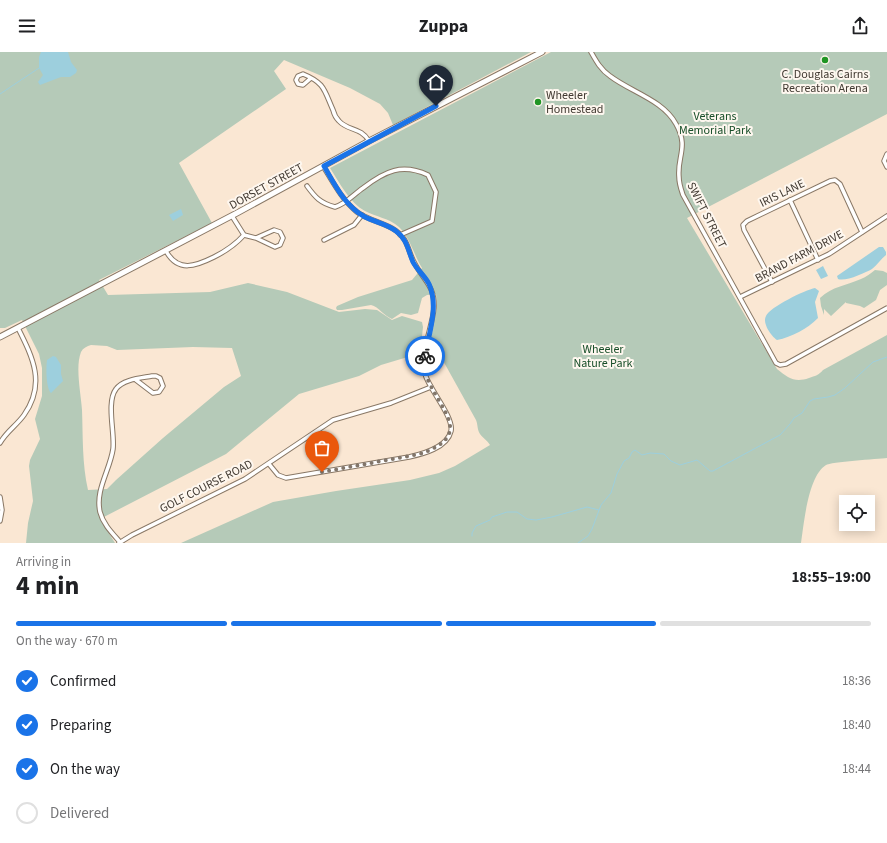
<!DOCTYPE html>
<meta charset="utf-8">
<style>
:root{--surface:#fff;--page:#f6f6f6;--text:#202124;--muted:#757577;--line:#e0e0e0;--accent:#1a73e8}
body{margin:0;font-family:"Source Sans 3",sans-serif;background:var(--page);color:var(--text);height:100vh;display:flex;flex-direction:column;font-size:15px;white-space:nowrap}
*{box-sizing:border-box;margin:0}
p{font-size:13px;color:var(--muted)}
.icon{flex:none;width:22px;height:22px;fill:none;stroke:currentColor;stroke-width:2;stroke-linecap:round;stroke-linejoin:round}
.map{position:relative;height:491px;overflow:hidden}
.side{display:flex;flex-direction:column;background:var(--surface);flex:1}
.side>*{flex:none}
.tools{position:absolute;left:839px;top:443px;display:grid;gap:8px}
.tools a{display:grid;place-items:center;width:36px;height:36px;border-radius:0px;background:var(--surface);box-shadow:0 2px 10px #0003;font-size:20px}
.pin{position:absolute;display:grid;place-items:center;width:34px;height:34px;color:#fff;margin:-41px -17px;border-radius:50% 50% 50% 0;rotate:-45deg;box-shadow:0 0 4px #0007}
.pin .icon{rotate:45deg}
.courier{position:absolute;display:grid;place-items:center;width:40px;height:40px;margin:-20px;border:3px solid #1a73e8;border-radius:50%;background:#fff;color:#222;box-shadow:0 1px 5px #0007}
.head em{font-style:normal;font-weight:700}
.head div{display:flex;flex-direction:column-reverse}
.head{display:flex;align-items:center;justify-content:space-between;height:68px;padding:0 16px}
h1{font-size:26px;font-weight:700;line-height:30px}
.bar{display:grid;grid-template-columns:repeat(4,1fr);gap:6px 4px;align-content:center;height:48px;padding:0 16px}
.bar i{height:5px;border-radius:3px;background:var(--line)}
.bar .selected{background:var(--accent)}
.bar p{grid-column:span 4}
ol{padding:0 16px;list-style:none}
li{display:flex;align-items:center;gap:12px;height:44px}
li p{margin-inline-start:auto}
li .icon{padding:4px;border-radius:50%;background:var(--accent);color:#fff;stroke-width:4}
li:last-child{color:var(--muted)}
li i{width:22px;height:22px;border:2px solid var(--line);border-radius:50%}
header{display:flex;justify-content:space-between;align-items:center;height:52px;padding:0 16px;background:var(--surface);font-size:18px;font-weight:700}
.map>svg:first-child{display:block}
.green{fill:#b5cab8;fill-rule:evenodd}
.water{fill:#9dcfdd}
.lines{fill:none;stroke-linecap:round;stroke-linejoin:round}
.stream{stroke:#9dcfdd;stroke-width:1}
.street-casing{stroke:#897866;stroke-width:5.5}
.secondary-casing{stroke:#897866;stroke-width:7}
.street{stroke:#fff;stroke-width:3.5}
.secondary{stroke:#fff;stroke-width:5}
.done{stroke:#82766a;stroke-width:4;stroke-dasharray:0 7.2}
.route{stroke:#1a73e8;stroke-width:5}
.poi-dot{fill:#209524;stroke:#fef7ef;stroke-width:1.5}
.labels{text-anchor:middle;stroke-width:4;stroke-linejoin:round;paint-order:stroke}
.poi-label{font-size:12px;fill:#413931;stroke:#fef7ef}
.park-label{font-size:12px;fill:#174e28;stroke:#fef7ef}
.street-label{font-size:12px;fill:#413931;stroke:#fef7ef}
</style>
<header><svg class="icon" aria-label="menu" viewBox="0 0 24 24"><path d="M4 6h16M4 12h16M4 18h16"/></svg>Zuppa<svg class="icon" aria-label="share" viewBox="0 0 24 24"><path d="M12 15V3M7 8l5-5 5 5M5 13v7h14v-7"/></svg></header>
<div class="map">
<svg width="887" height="491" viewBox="0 0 887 491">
<rect width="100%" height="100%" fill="#fae7d3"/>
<g class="green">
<path d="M0 0H531L393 73 388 61 380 52 350 36 284 8 274 19 286 37 179 111 212 171 99 228 108 243 210 240 248 231 287 240 339 260 365 257 377 258 392 268 402 264 422 270 423 275 421 293 411 304 381 313 359 324 299 342 226 402 100 467 115 491H26L28 471 33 449 29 414 30 408 40 387 35 367 42 344V316L39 302 22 268 5 276H0ZM91 293 107 294 117 298 193 295 232 296 241 324 224 335 163 386 116 428 107 437 88 438C82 411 83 385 82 358 81 342 75 315 81 300 83 296 87 294 91 293Z"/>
<path d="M551 0H887V62L687 166 777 317C788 326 795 331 809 326 815 324 819 323 823 318L887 283V406C878 407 830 410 826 413 808 424 804 471 801 491H181L273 450 336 439 410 428 439 421 455 414 490 393C487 388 483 386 480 382 477 377 478 373 476 368L431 287 437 255 436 242 427 243 422 246 418 261 411 263 401 261 392 267C384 264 379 255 371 253L342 258H337L336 256 337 254 358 245 412 228 422 216C414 203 410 186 399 175 389 166 376 165 365 159 350 151 339 130 330 116Z"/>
<path d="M875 218 883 219 887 221V233L880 238 876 248 864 256 860 254 846 251V250L831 264 824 257V263L821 254 820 246C833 234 845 234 861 227 866 225 871 221 875 218Z"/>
</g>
<g class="water">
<path d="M41 0H68L71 10 77 18 76 21 70 25H61L40 33 38 30 43 23 39 16V5Z"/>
<path d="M181 157 183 163 173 169 169 163Z"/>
<path d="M879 195H883L886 200V203C881 207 877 213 872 217 865 221 845 230 838 227L837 224Z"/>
<path d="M823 214 828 224 821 227 816 218Z"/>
<path d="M815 236 819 239 815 250 818 266C807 277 792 285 777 288 771 284 762 271 766 264 770 255 805 238 815 236Z"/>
<path d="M53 304 56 305 61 313V322L63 329 51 341C46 336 46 316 47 308Z"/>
</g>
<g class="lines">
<g class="stream">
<path d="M0 42 39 16"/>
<path d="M472 484V481L476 474 490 468 492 465 507 460H517L527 467 536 468 552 465 587 455 599 458"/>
<path d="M578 491 588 484 592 477 601 453 611 441 617 422 624 409 629 406 632 400 635 398 642 403 650 401 664 402 671 409 680 413 697 408 710 419H713L780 383 790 372 794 366 802 361 810 349 814 347 828 345 835 343 845 336 873 310 887 305"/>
</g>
<defs>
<g id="street">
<path d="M591 0C596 9 601 18 610 24 631 40 663 48 676 72 689 95 677 104 679 125 679 132 681 137 683 143L776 311 780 313 786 312 887 256"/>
<path d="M311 26 303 33 298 32 296 28 298 24 303 22C325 31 324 38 333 58 334 62 336 66 339 69 348 79 361 75 369 89"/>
<path d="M887 102 884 109 887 115"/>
<path d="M307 134C315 145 320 151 335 155 346 152 353 143 363 136 385 119 402 111 428 123L436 140 432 169 400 183"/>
<path d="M790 148 818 208"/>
<path d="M232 164 244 183 256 186 275 195 280 193 283 186 280 180 274 178 256 186"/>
<path d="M324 188 354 173 362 163"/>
<path d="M166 199C178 221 196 214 214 205 226 199 235 193 244 183"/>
<path d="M772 230 744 178 743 173 747 169 830 129 835 128 840 132 862 180"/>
<path d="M740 245 829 202 887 164"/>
<path d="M0 391C6 380 17 373 24 363 46 332 33 306 18 276"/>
<path d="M269 412 278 423 286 426 409 405C423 402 447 396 451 379 454 365 429 337 425 322 420 302 432 276 434 256 435 234 424 229 415 212 410 204 409 195 404 187 393 171 372 171 357 160 342 148 333 130 323 114"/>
<path d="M0 445 2 458 0 469"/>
<path d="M120 490C112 481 103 472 100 460 95 438 110 418 113 397 115 381 106 350 116 337 123 327 142 326 152 324H156L160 326 163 334 159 340 153 341 136 328"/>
<path d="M119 491 132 483 245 427 333 368 391 351 431 335"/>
</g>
<path id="secondary" d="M0 285 237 161 369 89 542 0"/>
</defs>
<use href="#street" class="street-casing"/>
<use href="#secondary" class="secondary-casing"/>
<use href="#street" class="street"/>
<use href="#secondary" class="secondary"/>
</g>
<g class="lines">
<path class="done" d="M322 420 420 402C474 383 442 361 427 326L424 318 425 304"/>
<path class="route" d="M425 304C429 281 439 254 429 232 425 224 417 218 413 210 408 198 407 187 396 179 387 172 375 170 365 165 345 154 335 133 324 114L436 54"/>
</g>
<g class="poi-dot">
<circle cx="825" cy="8" r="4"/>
<circle cx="538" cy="50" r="4"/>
</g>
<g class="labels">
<g class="poi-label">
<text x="825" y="26">C. Douglas Cairns<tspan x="825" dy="14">Recreation Arena</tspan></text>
<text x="546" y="47" text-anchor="start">Wheeler<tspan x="546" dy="14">Homestead</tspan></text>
</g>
<g class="park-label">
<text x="715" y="68">Veterans<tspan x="715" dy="14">Memorial Park</tspan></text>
<text x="603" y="301">Wheeler<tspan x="603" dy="14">Nature Park</tspan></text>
</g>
<g class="street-label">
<text transform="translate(266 134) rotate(-29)" y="4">DORSET STREET</text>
<text transform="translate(782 141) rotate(-26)" y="4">IRIS LANE</text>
<text transform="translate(707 163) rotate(63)" y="4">SWIFT STREET</text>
<text transform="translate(799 204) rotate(-28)" y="4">BRAND FARM DRIVE</text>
<text transform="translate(206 434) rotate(-27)" y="4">GOLF COURSE ROAD</text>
</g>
</g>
</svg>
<div class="tools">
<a><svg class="icon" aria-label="locate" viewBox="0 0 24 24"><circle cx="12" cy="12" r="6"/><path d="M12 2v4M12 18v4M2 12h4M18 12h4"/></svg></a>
</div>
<div class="pin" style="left:322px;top:420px;background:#ea580c"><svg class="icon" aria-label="bag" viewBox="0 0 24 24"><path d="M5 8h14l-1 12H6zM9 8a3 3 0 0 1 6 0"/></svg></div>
<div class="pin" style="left:436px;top:54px;background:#1f2937"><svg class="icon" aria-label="home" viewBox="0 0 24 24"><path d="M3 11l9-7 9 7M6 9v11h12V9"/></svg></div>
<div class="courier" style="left:425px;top:304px"><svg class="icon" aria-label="bike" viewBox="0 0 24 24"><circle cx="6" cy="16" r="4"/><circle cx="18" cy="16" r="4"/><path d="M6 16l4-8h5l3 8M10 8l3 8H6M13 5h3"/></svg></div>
</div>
<section class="side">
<div class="head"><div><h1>4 min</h1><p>Arriving in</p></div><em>18:55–19:00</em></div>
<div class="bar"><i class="selected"></i><i class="selected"></i><i class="selected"></i><i></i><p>On the way · 670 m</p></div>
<ol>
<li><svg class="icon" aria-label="check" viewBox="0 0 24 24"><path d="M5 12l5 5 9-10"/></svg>Confirmed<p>18:36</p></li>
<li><svg class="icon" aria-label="check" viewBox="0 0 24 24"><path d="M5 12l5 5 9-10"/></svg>Preparing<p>18:40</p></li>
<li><svg class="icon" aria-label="check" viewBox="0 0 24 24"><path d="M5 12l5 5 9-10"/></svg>On the way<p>18:44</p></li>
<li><i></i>Delivered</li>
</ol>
</section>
